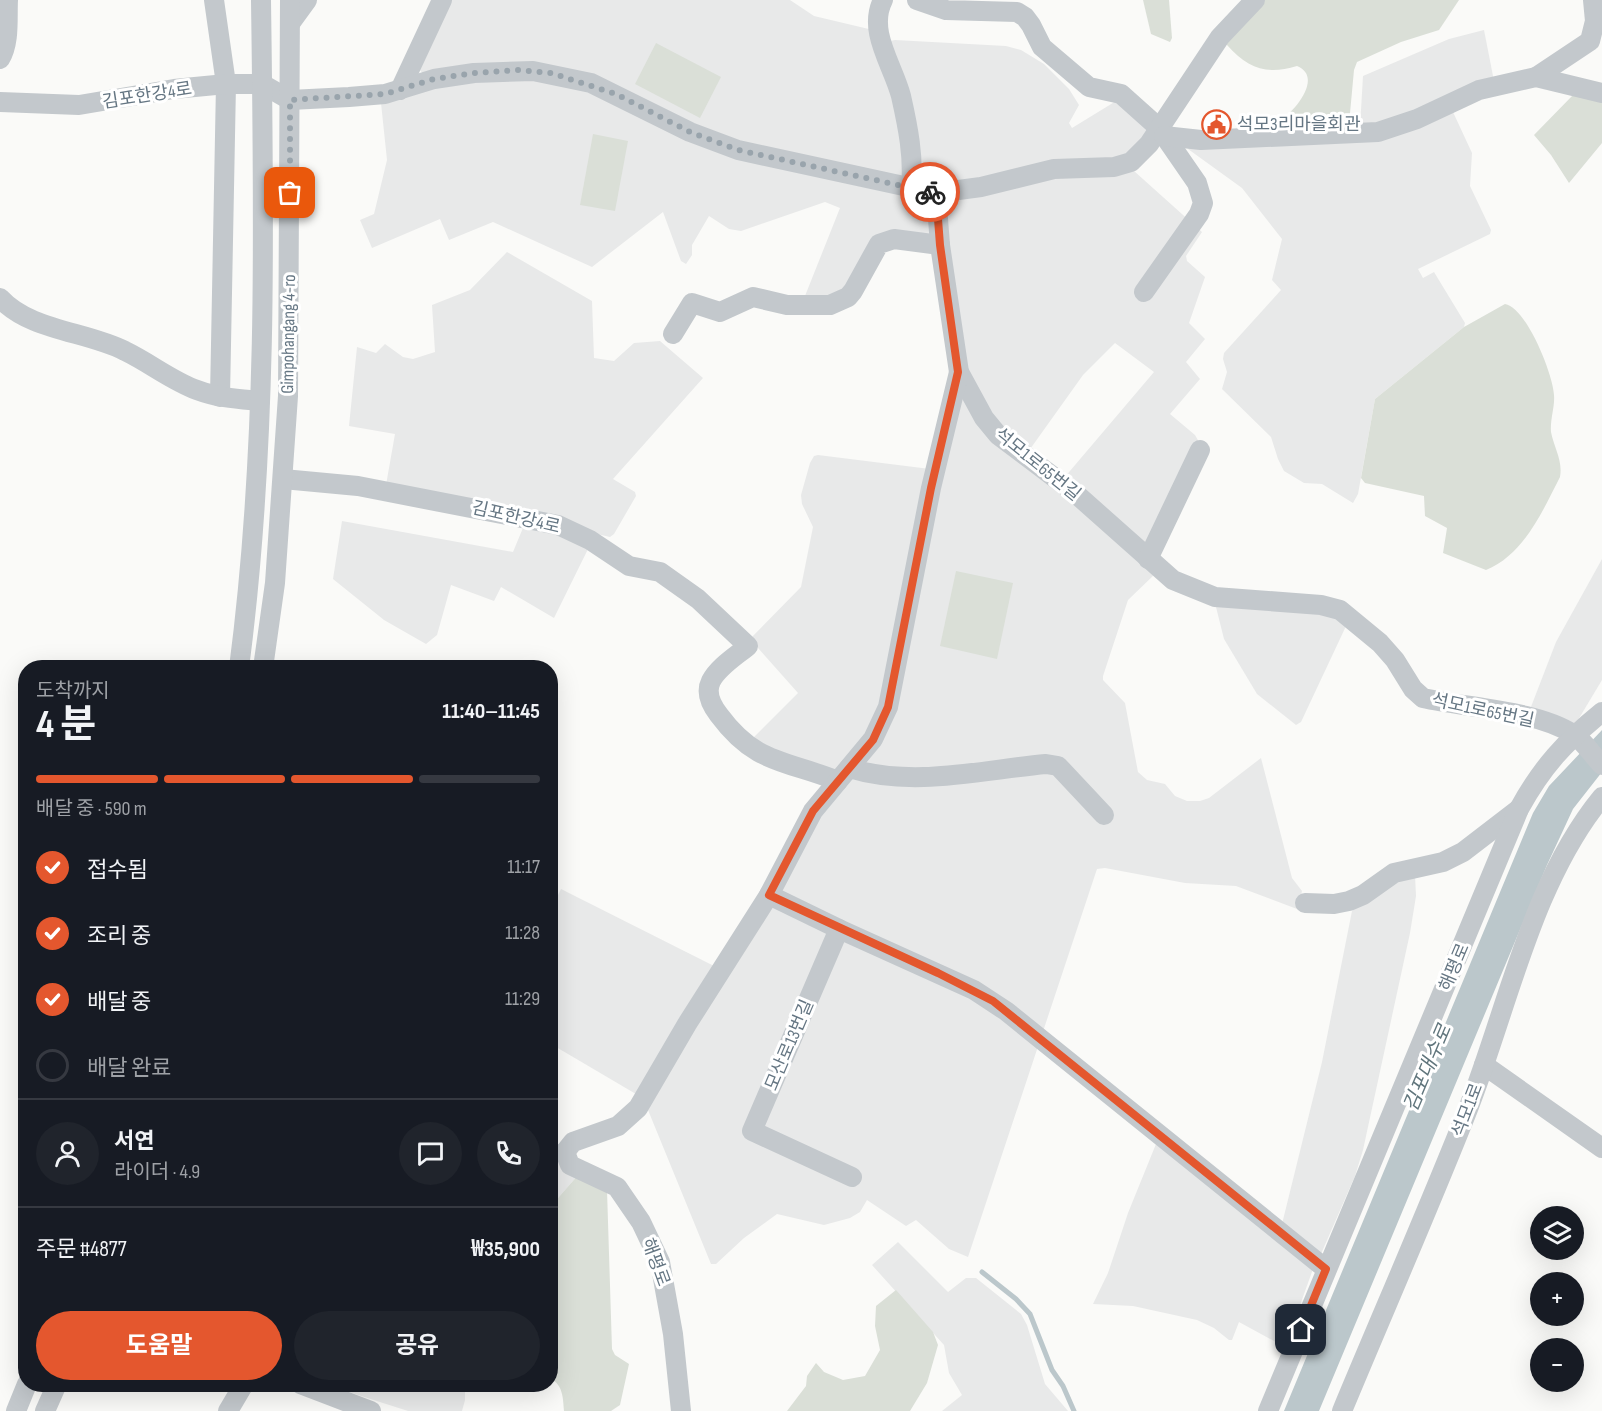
<!DOCTYPE html>
<html lang="ko">
<meta charset="utf-8">
<style>
:root{--surface:#171b24;--page:#20242c;--text:#f1f3f6;--muted:#9ea1a6;--line:#363941;--accent:#e4572e}
body{margin:0;font-family:"Sofia Sans Condensed","Noto Sans KR",sans-serif;background:var(--page);color:var(--text);height:100vh;display:flex;flex-direction:column;font-size:22px;white-space:nowrap}
*{box-sizing:border-box;margin:0}
p{font-size:20px;color:var(--muted)}
.icon{flex:none;width:33px;height:33px;fill:none;stroke:currentColor;stroke-width:2;stroke-linecap:round;stroke-linejoin:round}
.map{position:relative;flex:1;overflow:hidden}
.sheet{position:absolute;left:18px;top:660px;width:540px;height:732px;display:flex;flex-direction:column;background:var(--surface);border-radius:24px;box-shadow:0 6px 24px #0002}
.sheet>*{flex:none}
.buttons{position:absolute;left:1530px;top:1206px;display:grid;gap:12px}
.buttons a{display:grid;place-items:center;width:54px;height:54px;border-radius:50%;background:var(--surface);box-shadow:0 6px 24px #0002;font-size:30px}
.pin{position:absolute;display:grid;place-items:center;width:51px;height:51px;color:#fff;margin:-26px;border-radius:12px;box-shadow:0 3px 9px #0006}
.courier{position:absolute;display:grid;place-items:center;width:60px;height:60px;margin:-30px;border:4px solid #e4572e;border-radius:50%;background:#fff;color:#222;box-shadow:0 2px 8px #0007}
.head em{font-style:normal;font-weight:700}
.head div{display:flex;flex-direction:column-reverse}
.head{display:flex;align-items:center;justify-content:space-between;height:102px;padding:0 18px}
h1{font-size:39px;font-weight:700;line-height:45px}
.bar{display:grid;grid-template-columns:repeat(4,1fr);gap:9px 6px;align-content:center;height:72px;padding:0 18px}
.bar i{height:8px;border-radius:4px;background:var(--line)}
.bar .active{background:var(--accent)}
.bar p{grid-column:span 4}
.line{display:flex;align-items:center;gap:15px;padding:0 18px;border-top:2px solid var(--line)}
.line div{flex:1}
.round{display:grid;place-items:center;flex:none;width:63px;height:63px;border-radius:32px;background:var(--page)}
ol{padding:0 18px;list-style:none}
li{display:flex;align-items:center;gap:18px;height:66px}
li p{margin-inline-start:auto}
li .icon{padding:6px;border-radius:50%;background:var(--accent);color:#fff;stroke-width:4}
li:last-child{color:var(--muted)}
li i{width:33px;height:33px;border:3px solid var(--line);border-radius:50%}
.primary-button{display:flex;gap:12px;margin-top:auto;padding:12px 18px}
.primary-button a{flex:1;height:69px;border-radius:36px;background:var(--accent);color:#fff;font-size:24px;font-weight:700;line-height:69px;text-align:center}
.primary-button a+a{background:var(--page);color:var(--text)}
.map>svg:first-child{display:block}
.built{fill:#e8e9e9}
.green{fill:#dadfd7}
.water{fill:#bbc7cb}
.lines{fill:none;stroke-linecap:round;stroke-linejoin:round}
.stream{stroke:#bbc7cb;stroke-width:5}
.minor{stroke:#c3c8cc;stroke-width:20}
.done{stroke:#99a4ac;stroke-width:6;stroke-dasharray:0 10.8}
.route{stroke:#e4572e;stroke-width:8}
.labels{text-anchor:middle;stroke-width:6;stroke-linejoin:round;paint-order:stroke}
.street-label{font-size:18px;fill:#657683;stroke:#fff}
.poi-label{font-size:18px;fill:#657683;stroke:#fff;text-anchor:start}
.water-label{font-size:20px;font-style:italic;fill:#60757c;stroke:#fff}
</style>
<div class="map">
<svg width="1602" height="1411" viewBox="0 0 1602 1411">
<rect width="100%" height="100%" fill="#fafaf8"/>
<g class="built">
<path d="M452 0H790L814 16 873 30 892 77 907 178 740 146 606 85 423 74 420 70Z"/>
<path d="M1484 30 1494 81 1417 114 1360 127 1363 76 1449 39Z"/>
<path d="M895 40 1006 46 1021 50 1044 64 1069 89 1079 105 1069 123 1072 128 1121 98 1150 127 1133 156 934 186 919 179 890 41Z"/>
<path d="M526 78 563 82 659 121 929 196 931 236 894 235 848 291 803 301 840 208 825 202 741 231 729 229 709 216 692 245V255L686 264 681 261 663 212 592 267 493 222 449 240 440 219 372 248 360 220 374 214 387 160 381 103 440 86Z"/>
<path d="M1453 112 1472 153 1470 186 1491 230 1490 234 1418 269 1423 278 1434 272 1465 323 1464 327 1375 399 1358 494 1353 503 1322 484 1304 483 1284 471 1278 459 1271 437 1222 389 1227 372 1223 359 1224 353 1281 290 1272 280 1282 239 1242 188 1188 149 1191 142 1238 144Z"/>
<path d="M1134 171 1202 232 1186 256 1187 261 1205 277 1189 323 1205 339 1186 362 1200 379 1170 414 1195 435 1199 442 1145 545 1064 478 1154 372 1115 343 1083 375 1028 452 1002 430 965 368 946 217 950 201 1061 173 1112 176Z"/>
<path d="M507 252 592 301 594 358 614 361 634 343 660 341 703 378 613 479 635 492 636 496 614 534 610 537 386 485 395 434 349 426 357 347 376 353 385 344 403 357 413 359 435 352 432 305 470 290Z"/>
<path d="M960 392 1155 574 1128 600 1103 676V680L1125 703 1138 772 1147 780 1165 784 1175 796 1187 801H1200L1209 798 1261 758 1292 878 1302 891 1297 909 1236 886 1185 883 1105 868 1097 869 968 1257 949 1249 916 1220 906 1226 867 1200 860 1212 850 1218 824 1225 777 1214 744 1238 716 1264H711L648 1110 661 1083 781 891 821 813 871 753Z"/>
<path d="M818 455 930 469 883 707 837 776 750 741 798 693 750 639 801 587 813 527 802 504 801 495 810 463 814 456Z"/>
<path d="M342 521 513 552 525 523 589 547 554 618 501 587 494 601 451 585 437 635 426 644 384 620 333 579Z"/>
<path d="M1602 559V680L1575 725 1529 712 1556 642Z"/>
<path d="M1215 603 1320 611 1347 624 1301 722 1296 725 1257 694 1224 639Z"/>
<path d="M1415 875 1416 896 1410 933 1363 1150 1355 1176 1321 1254 1282 1224 1322 1062 1352 911 1389 883Z"/>
<path d="M561 889 716 967 641 1097 551 1044V909Z"/>
<path d="M1156 1144 1313 1269 1285 1347 1239 1322 1232 1340H1229L1214 1328 1197 1320 1133 1306 1093 1304 1108 1273 1128 1213Z"/>
<path d="M551 1146 563 1148 579 1174 551 1206Z"/>
<path d="M898 1242 948 1292 966 1278H976L1021 1314 1027 1325 1045 1384 1068 1411H942L962 1395 949 1373 944 1345 872 1265Z"/>
<path d="M327 1385H465V1400L462 1411H408Z"/>
</g>
<g class="green">
<path d="M1143 0H1169L1172 38 1170 42 1151 34Z"/>
<path d="M1264 0H1459L1439 30 1401 42 1357 62 1354 70 1349 124 1280 127 1279 121C1294 113 1324 77 1297 66 1267 75 1248 69 1227 45V41Z"/>
<path d="M656 43 721 77 700 118 635 84Z"/>
<path d="M1574 94 1602 97V143L1569 183 1551 155 1534 135Z"/>
<path d="M593 134 628 141 615 211 580 205Z"/>
<path d="M1505 304C1526 307 1553 374 1554 395 1555 407 1550 419 1551 432 1554 448 1563 460 1560 477 1543 510 1524 555 1486 570L1443 553 1447 528 1425 516 1424 496 1365 483 1361 478 1375 399 1464 327Z"/>
<path d="M956 571 1013 583 997 659 940 646Z"/>
<path d="M579 1174 607 1190 612 1349 615 1355 629 1364 620 1405 611 1411H564C563 1398 563 1385 551 1379V1206Z"/>
<path d="M896 1290 933 1332 938 1345 927 1383 910 1411H787L806 1386 807 1376 816 1363 824 1372 843 1380 865 1376 880 1350 875 1326 876 1306Z"/>
</g>
<path class="water" d="M1602 730V772L1573 809 1547 865 1319 1411H1284L1533 813 1549 786Z"/>
<g class="lines">
<path class="stream" d="M982 1272 1016 1299 1030 1314 1052 1370 1063 1386 1074 1411"/>
<g class="minor">
<path d="M214 0 226 84 220 397"/>
<path d="M883 0C867 31 893 65 901 96 908 127 914 157 911 188"/>
<path d="M917 0 946 10 1017 12 1025 17 1031 25 1042 47 1089 87 1121 94 1159 128 1197 183 1203 203 1199 214 1144 292"/>
<path d="M291 22 307 0"/>
<path d="M0 59C10 43 7 18 8 0"/>
<path d="M1536 77 1590 41 1595 21 1593 0"/>
<path d="M400 90 442 0"/>
<path d="M0 102 79 105 174 89 226 84H262L290 100 349 97 385 94 434 79 474 73 533 71 591 83 690 132 738 150 936 193 981 187 1054 169 1114 167 1131 162 1149 144 1220 37 1255 0"/>
<path d="M1164 136 1201 140 1378 132 1417 119 1479 90 1536 77 1602 93"/>
<path d="M936 193 940 245 959 372 984 418 998 435 1075 493 1173 580 1215 597 1321 605 1340 610 1380 643 1395 660 1413 689 1423 698C1467 708 1536 710 1573 734 1584 741 1593 756 1602 765"/>
<path d="M0 298C30 331 86 331 125 351 150 363 172 381 197 390 218 398 239 399 260 401"/>
<path d="M673 334 692 303 720 312 753 297 787 305H830L848 297 853 291 879 244 894 239 940 245"/>
<path d="M283 479 358 486 558 525 590 540 629 566 660 572 698 599 748 646C736 656 718 667 711 681 705 693 712 706 719 715 756 765 786 760 838 781"/>
<path d="M1148 559 1200 450"/>
<path d="M239 668C268 446 264 222 261 0"/>
<path d="M263 668 275 583 288 396 290 0"/>
<path d="M849 768C913 788 981 770 1046 764L1058 766 1104 815"/>
<path d="M769 895 839 929 752 1131 852 1177"/>
<path d="M1305 903 1334 904 1349 901 1363 895 1394 873 1443 862 1463 852 1519 809"/>
<path d="M839 929 974 990 1006 1011 1326 1269"/>
<path d="M1484 1065 1602 1148"/>
<path d="M565 1152 573 1142 618 1126 638 1108 687 1024 769 895 813 811 873 739 888 707 931 488 959 372"/>
<path d="M565 1152 570 1165 617 1187 641 1222 660 1262 673 1334 681 1411"/>
<path d="M300 1384 371 1411"/>
<path d="M16 1411 27 1384"/>
<path d="M45 1411 57 1384"/>
<path d="M228 1411 244 1384"/>
<path d="M1268 1411 1519 809C1542 767 1565 742 1602 712"/>
<path d="M1342 1411C1384 1310 1428 1210 1468 1109 1508 1007 1532 882 1602 797"/>
</g>
</g>
<g class="lines">
<path class="done" d="M290 193V100L385 94 434 79 474 73 518 70 551 73 616 94 690 132 738 150 930 192"/>
<path class="route" d="M930 192 936 193 940 245 958 372 931 488 888 707 873 740 813 811 769 895 938 973 993 1001 1326 1269 1301 1330"/>
</g>
<defs>
<symbol id="civic-ring" viewBox="-11 -11 22 22"><circle r="9.5" fill="#fff" stroke="#e4572e" stroke-width="1.5"/><path d="M-.6-6.5H3V-4.5H.6V-3L4-1V1h2V6H-6V1h2V-1L-.6-3ZM-1.2 2.5V6h2.4V2.5Z" fill="#e4572e"/></symbol>
</defs>
<g fill-rule="evenodd">
<use href="#civic-ring" x="1200" y="108" width="33" height="33"/>
</g>
<g class="labels">
<g class="street-label">
<text transform="translate(147 95) rotate(-9)" y="6">김포한강4로</text>
<text transform="translate(288 334) rotate(-89)" y="6">Gimpohangang 4-ro</text>
<text transform="translate(1038 464) rotate(39)" y="6">석모1로65번길</text>
<text transform="translate(516 517) rotate(13)" y="6">김포한강4로</text>
<text transform="translate(1483 710) rotate(12)" y="6">석모1로65번길</text>
<text transform="translate(1454 967) rotate(-67)" y="6">해평로</text>
<text transform="translate(789 1045) rotate(-67)" y="6">모산로13번길</text>
<text transform="translate(1467 1110) rotate(-69)" y="6">석모1로</text>
<text transform="translate(656 1262) rotate(70)" y="6">해평로</text>
</g>
<g class="poi-label">
<text x="1237" y="130">석모3리마을회관</text>
</g>
<g class="water-label">
<text transform="translate(1427 1068) rotate(-67)" y="7">김포대수로</text>
</g>
</g>
</svg>
<div class="buttons">
<a><svg class="icon" aria-label="layers" viewBox="0 0 24 24"><path d="M12 4l9 5-9 5-9-5zM3 14l9 5 9-5"/></svg></a>
<a>+</a>
<a>−</a>
</div>
<div class="pin" style="left:290px;top:193px;background:#ea580c"><svg class="icon" aria-label="bag" viewBox="0 0 24 24"><path d="M5 8h14l-1 12H6zM9 8a3 3 0 0 1 6 0"/></svg></div>
<div class="pin" style="left:1301px;top:1330px;background:#1f2937"><svg class="icon" aria-label="home" viewBox="0 0 24 24"><path d="M3 11l9-7 9 7M6 9v11h12V9"/></svg></div>
<div class="courier" style="left:930px;top:192px"><svg class="icon" aria-label="bike" viewBox="0 0 24 24"><circle cx="6" cy="16" r="4"/><circle cx="18" cy="16" r="4"/><path d="M6 16l4-8h5l3 8M10 8l3 8H6M13 5h3"/></svg></div>
<section class="sheet">
<div class="head"><div><h1>4 분</h1><p>도착까지</p></div><em>11:40–11:45</em></div>
<div class="bar"><i class="active"></i><i class="active"></i><i class="active"></i><i></i><p>배달 중 · 590 m</p></div>
<ol>
<li><svg class="icon" aria-label="check" viewBox="0 0 24 24"><path d="M5 12l5 5 9-10"/></svg>접수됨<p>11:17</p></li>
<li><svg class="icon" aria-label="check" viewBox="0 0 24 24"><path d="M5 12l5 5 9-10"/></svg>조리 중<p>11:28</p></li>
<li><svg class="icon" aria-label="check" viewBox="0 0 24 24"><path d="M5 12l5 5 9-10"/></svg>배달 중<p>11:29</p></li>
<li><i></i>배달 완료</li>
</ol>
<div class="line" style="height:108px"><a class="round"><svg class="icon" aria-label="person" viewBox="0 0 24 24"><circle cx="12" cy="8" r="4"/><path d="M4 21q1-7 8-7t8 7"/></svg></a><div><b>서연</b><p>라이더 · 4.9</p></div><a class="round"><svg class="icon" aria-label="chat" viewBox="0 0 24 24"><path d="M4 5h16v11H9l-5 4z"/></svg></a><a class="round"><svg class="icon" aria-label="phone" viewBox="0 0 24 24"><path d="M5 4h4l2 5-3 2q2 4 5 5l2-3 5 2v4C11 20 4 13 5 4z"/></svg></a></div>
<div class="line" style="height:78px"><div>주문 #4877</div><b>₩35,900</b></div>
<div class="primary-button"><a>도움말</a><a>공유</a></div>
</section>
</div>
